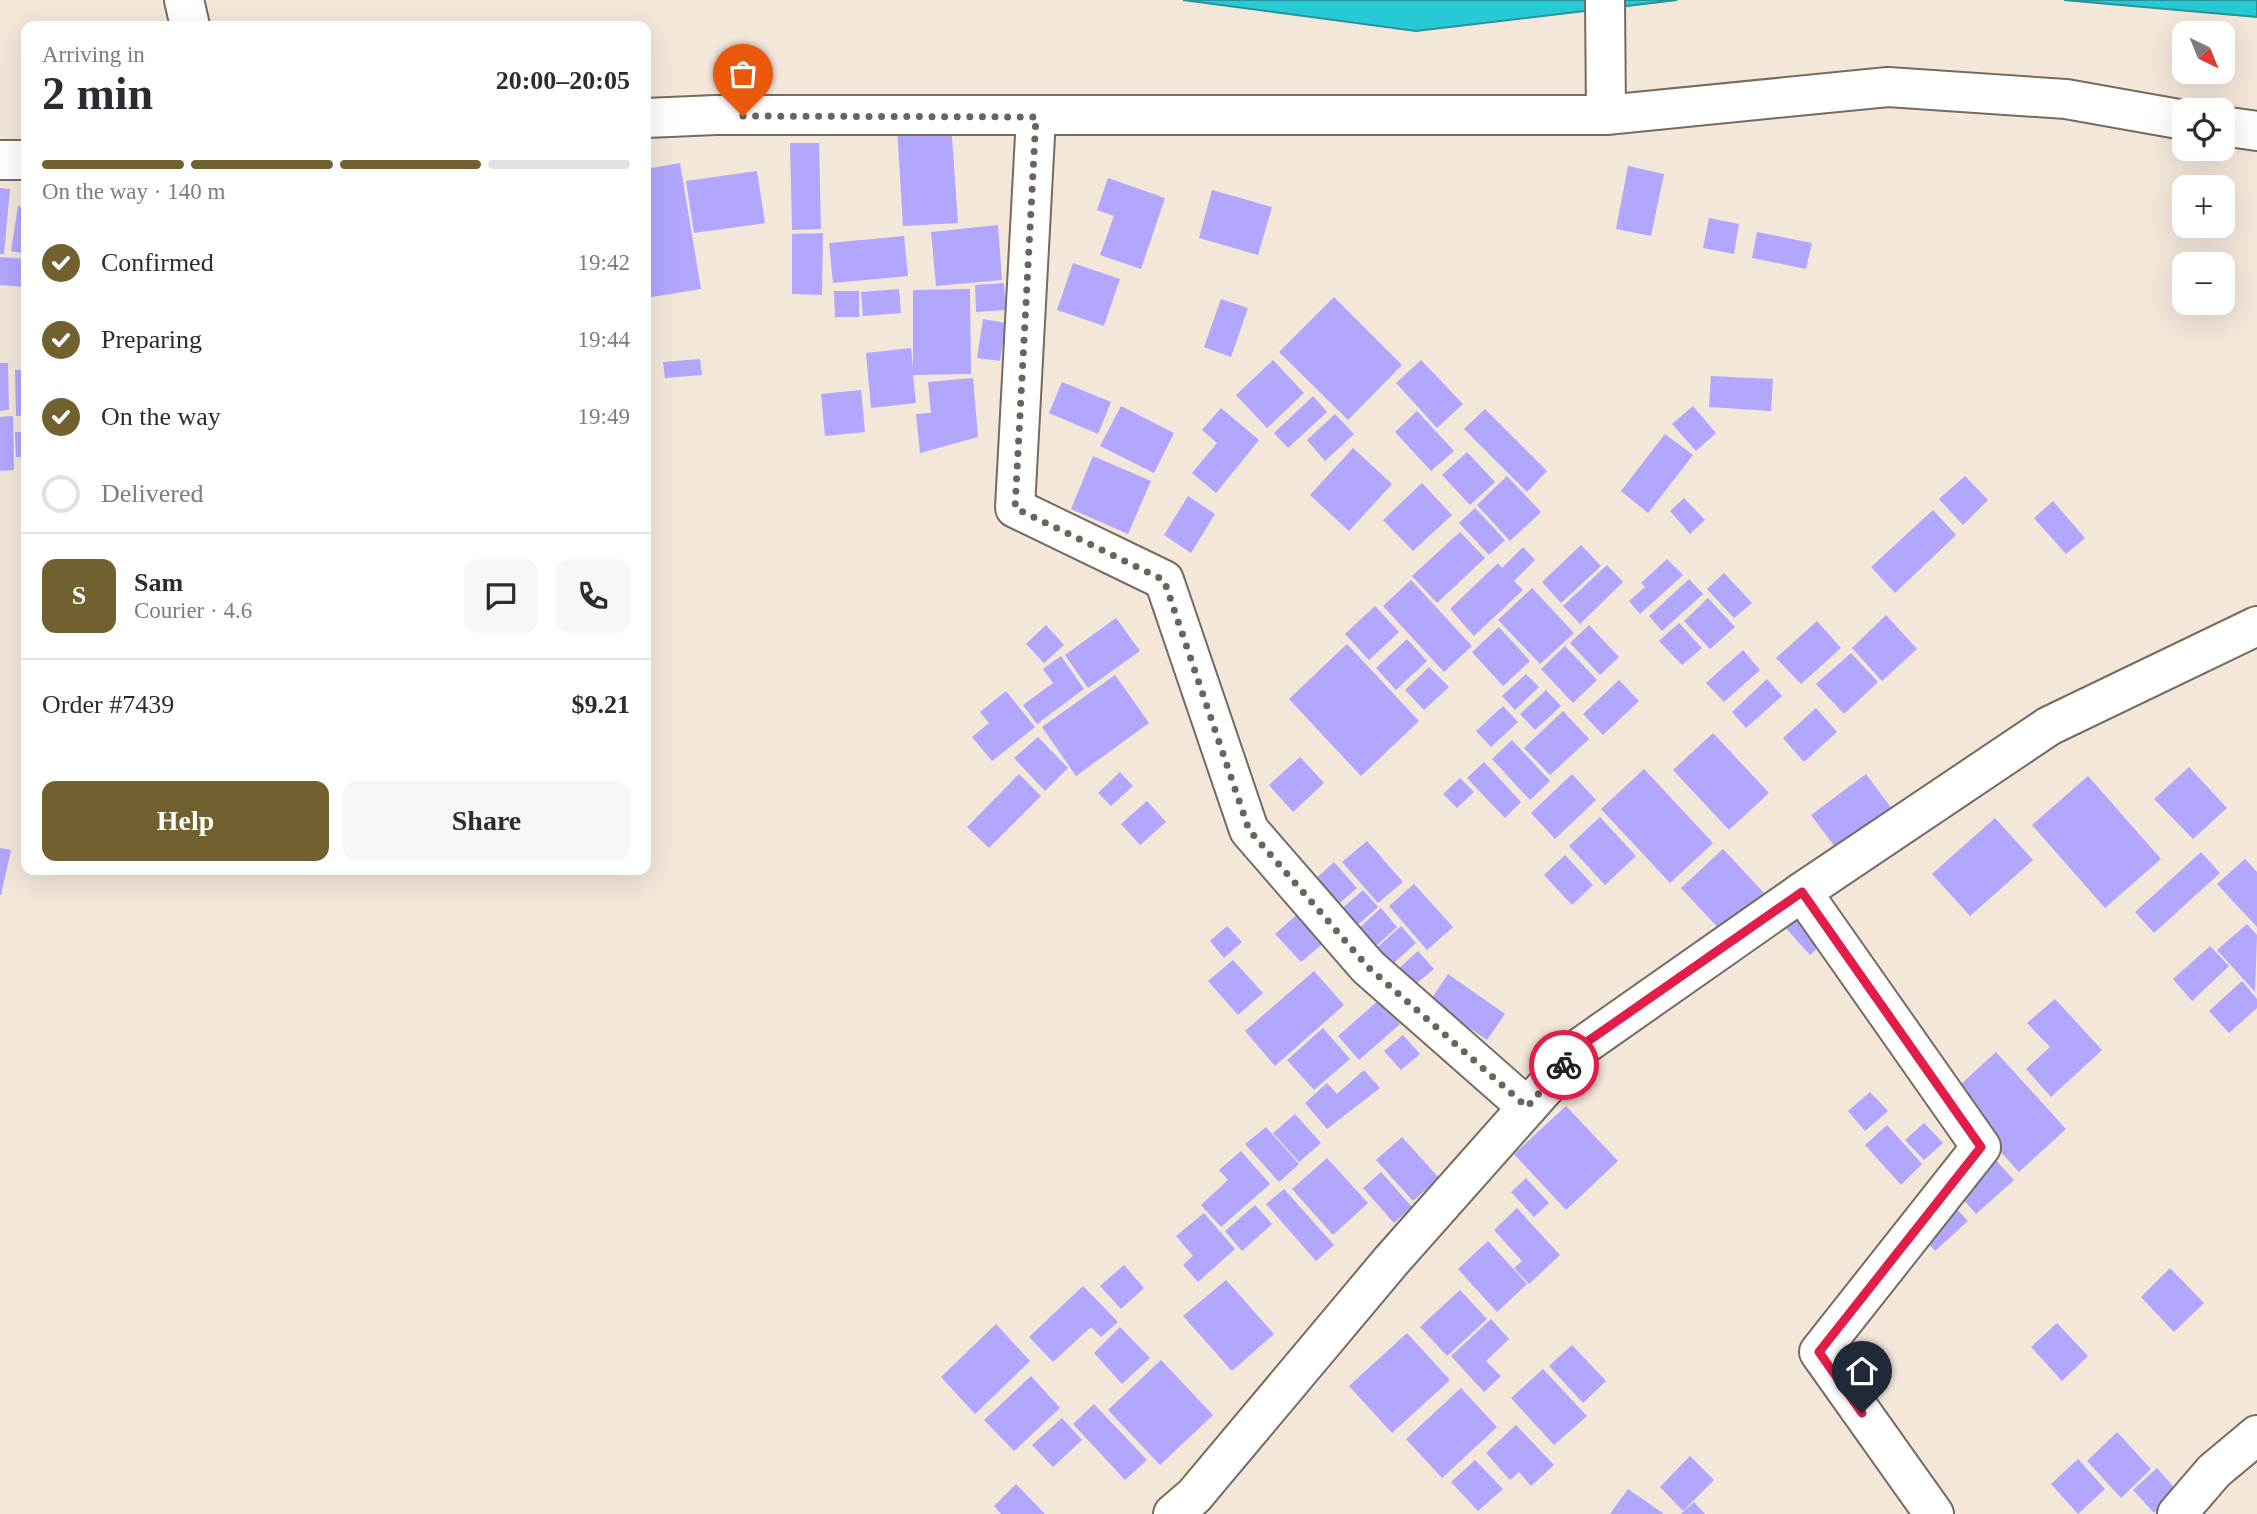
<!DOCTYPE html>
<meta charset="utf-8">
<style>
:root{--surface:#fff;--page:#f7f7f7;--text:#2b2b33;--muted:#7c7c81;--line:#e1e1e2;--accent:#70612e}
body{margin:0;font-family:Georgia,serif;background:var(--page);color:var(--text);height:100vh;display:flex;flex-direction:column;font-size:26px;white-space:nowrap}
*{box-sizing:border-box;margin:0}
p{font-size:23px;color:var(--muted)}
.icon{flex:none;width:38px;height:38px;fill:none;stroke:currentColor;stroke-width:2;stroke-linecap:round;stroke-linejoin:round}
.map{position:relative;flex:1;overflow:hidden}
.side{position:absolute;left:21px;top:21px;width:630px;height:854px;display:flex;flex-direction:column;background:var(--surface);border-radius:14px;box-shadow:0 7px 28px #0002}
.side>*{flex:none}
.needle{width:46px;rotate:137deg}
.controls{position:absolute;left:2172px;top:21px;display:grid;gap:14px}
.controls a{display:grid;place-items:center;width:63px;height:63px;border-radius:14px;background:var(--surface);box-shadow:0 7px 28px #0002;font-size:35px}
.pin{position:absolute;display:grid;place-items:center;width:60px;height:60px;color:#fff;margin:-72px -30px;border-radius:50% 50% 50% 0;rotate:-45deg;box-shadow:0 0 7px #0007}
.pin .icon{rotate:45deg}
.courier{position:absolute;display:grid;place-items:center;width:70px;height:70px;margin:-35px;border:5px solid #e11d48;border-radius:50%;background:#fff;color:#222;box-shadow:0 2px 9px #0007}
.overview em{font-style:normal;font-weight:700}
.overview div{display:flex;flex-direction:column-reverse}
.overview{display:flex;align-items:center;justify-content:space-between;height:119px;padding:0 21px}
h1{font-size:46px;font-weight:700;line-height:52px}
.bar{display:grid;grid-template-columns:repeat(4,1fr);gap:10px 7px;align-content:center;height:84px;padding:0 21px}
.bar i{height:9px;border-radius:5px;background:var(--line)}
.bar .on{background:var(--accent)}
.bar p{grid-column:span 4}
.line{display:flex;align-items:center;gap:18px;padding:0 21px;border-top:2px solid var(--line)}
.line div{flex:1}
.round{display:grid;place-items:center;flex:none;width:74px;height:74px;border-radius:14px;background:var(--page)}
ol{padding:0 21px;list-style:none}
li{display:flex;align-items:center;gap:21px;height:77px}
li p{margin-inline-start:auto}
li .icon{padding:7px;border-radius:50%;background:var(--accent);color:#fff;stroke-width:4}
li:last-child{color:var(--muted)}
li i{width:38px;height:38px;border:4px solid var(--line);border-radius:50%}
.action{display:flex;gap:14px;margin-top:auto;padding:14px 21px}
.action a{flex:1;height:80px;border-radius:14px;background:var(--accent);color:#fff;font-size:28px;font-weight:700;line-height:80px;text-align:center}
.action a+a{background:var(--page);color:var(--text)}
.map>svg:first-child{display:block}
.water{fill:#26c9d4;stroke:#25959c;stroke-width:2}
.building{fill:#b1a7ff}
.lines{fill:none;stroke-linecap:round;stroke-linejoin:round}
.street-casing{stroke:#766b5f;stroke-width:42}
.secondary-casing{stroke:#766b5f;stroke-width:42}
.street{stroke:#fff;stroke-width:38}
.secondary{stroke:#fff;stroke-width:38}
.done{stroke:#6b645c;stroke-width:7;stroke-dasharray:0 12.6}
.route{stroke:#e11d48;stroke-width:9}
</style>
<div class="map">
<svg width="2257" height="1514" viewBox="0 0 2257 1514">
<rect width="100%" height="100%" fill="#f3e7da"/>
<g class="water">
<path d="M1183 0H1677L1416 31Z"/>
<path d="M2064 0H2257V17Z"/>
</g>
<g class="building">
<path d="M951 123 958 223 903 226 897 127Z"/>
<path d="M790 143H819L821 229 792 230Z"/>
<path d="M680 163 701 289 646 298V169Z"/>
<path d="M1628 166 1664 174 1651 236 1616 229Z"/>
<path d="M757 171 765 223 694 233 686 181Z"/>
<path d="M1108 178 1165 198 1141 269 1100 255 1114 216 1097 210Z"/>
<path d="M0 188 10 189 4 254H0Z"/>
<path d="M1212 190 1272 207 1258 255 1199 238Z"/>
<path d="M18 206 26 208V254L11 251Z"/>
<path d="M1709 218 1739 224 1734 254 1703 248Z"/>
<path d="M998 225 1002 280 936 286 931 232Z"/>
<path d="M1757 232 1812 243 1806 269 1752 258Z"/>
<path d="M823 233 822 295 792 294V234Z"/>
<path d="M904 236 908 276 833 283 829 243Z"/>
<path d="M0 257 26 259V287L0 285Z"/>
<path d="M1073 263 1120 279 1104 326 1057 310Z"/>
<path d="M1004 283 1006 310 976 312 975 285Z"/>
<path d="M899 289 901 313 863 316 861 292Z"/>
<path d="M970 289 971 374 913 375 916 403 871 408 866 353 911 348 913 368V290Z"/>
<path d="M834 291H859V317H835Z"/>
<path d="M1334 297 1402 365 1348 420 1279 352Z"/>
<path d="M1221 299 1248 308 1231 357 1204 347Z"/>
<path d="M983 319 1006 323 1000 361 977 358Z"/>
<path d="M700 359 702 375 665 378 663 362Z"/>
<path d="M1273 360 1304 393 1267 428 1236 395Z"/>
<path d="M1421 360 1463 404 1437 428 1396 383Z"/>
<path d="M0 363H8L9 410 0 411Z"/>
<path d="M15 370H26V415L16 416Z"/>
<path d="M1711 376 1773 379 1771 411 1709 407Z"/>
<path d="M973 378 978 437 920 453 916 414 931 413 928 382Z"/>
<path d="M1062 382 1111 402 1098 434 1049 413Z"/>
<path d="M861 390 865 432 825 436 821 394Z"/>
<path d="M1313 396 1327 412 1288 448 1274 433Z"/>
<path d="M1121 406 1174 433 1154 473 1100 446Z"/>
<path d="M1693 406 1716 433 1696 451 1672 424Z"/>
<path d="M1221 408 1259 440 1216 493 1192 473 1217 443 1202 430Z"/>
<path d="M1485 409 1547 471 1527 492 1464 429Z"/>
<path d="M1417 411 1454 451 1431 471 1395 432Z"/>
<path d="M1335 414 1354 434 1325 461 1307 440Z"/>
<path d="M13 416 14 470 0 471V417Z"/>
<path d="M15 432H26V457H16Z"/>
<path d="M1665 434 1693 455 1648 513 1621 491Z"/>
<path d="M1353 448 1392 484 1349 531 1310 495Z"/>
<path d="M1467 452 1495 482 1470 505 1442 475Z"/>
<path d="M1093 456 1151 481 1128 534 1071 509Z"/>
<path d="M1507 476 1541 512 1510 541 1477 505Z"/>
<path d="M1965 476 1988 500 1963 525 1939 499Z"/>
<path d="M1422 483 1452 515 1413 551 1383 520Z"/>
<path d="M1188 496 1215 514 1191 553 1164 535Z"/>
<path d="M1684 498 1705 520 1690 534 1670 511Z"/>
<path d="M2053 501 2085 538 2066 554 2034 518Z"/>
<path d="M1475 508 1505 540 1489 555 1459 523Z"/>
<path d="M1933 510 1956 535 1895 593 1871 567Z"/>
<path d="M1460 532 1485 558 1437 603 1412 576Z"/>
<path d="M1581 545 1601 566 1561 603 1542 582Z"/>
<path d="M1523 547 1535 560 1514 581 1523 590 1474 636 1450 609 1498 563 1502 568Z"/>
<path d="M1667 559 1683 575 1640 614 1629 601 1645 587 1641 583Z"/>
<path d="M1607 565 1623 582 1580 624 1563 606Z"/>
<path d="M1724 573 1752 603 1734 618 1707 589Z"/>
<path d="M1689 579 1703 594 1662 631 1649 616Z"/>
<path d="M1411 580 1472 646 1444 672 1383 606Z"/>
<path d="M1532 588 1574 633 1540 664 1498 620Z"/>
<path d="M1708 598 1735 627 1710 649 1684 621Z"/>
<path d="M1375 606 1399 632 1369 660 1345 634Z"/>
<path d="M1886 615 1917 649 1882 681 1852 648Z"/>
<path d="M1116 618 1140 651 1088 688 1065 655Z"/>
<path d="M1817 621 1841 648 1801 684 1776 658Z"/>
<path d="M1679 623 1702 648 1682 665 1659 641Z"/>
<path d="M1046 625 1064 645 1044 663 1026 644Z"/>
<path d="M1589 625 1619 657 1600 675 1570 643Z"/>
<path d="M1499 627 1530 661 1503 686 1472 652Z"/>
<path d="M1407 639 1427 661 1396 690 1376 668Z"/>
<path d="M1347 644 1419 721 1361 776 1289 699Z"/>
<path d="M1565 646 1597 680 1573 703 1541 669Z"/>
<path d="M1743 650 1760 670 1724 702 1706 683Z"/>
<path d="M1851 653 1878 682 1844 714 1816 684Z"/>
<path d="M1061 656 1084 689 1037 724 1023 705 1053 683 1043 669Z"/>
<path d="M1429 667 1449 687 1424 710 1405 690Z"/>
<path d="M1526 674 1539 687 1515 710 1502 696Z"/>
<path d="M1115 675 1149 723 1076 776 1042 727Z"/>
<path d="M1767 679 1782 696 1746 728 1732 712Z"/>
<path d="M1619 680 1639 701 1603 735 1583 714Z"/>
<path d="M1546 690 1561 706 1535 730 1520 714Z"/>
<path d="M1006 691 1035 727 992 761 972 737 989 723 980 712Z"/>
<path d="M1503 706 1518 722 1491 747 1476 731Z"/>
<path d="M1816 708 1837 732 1804 762 1783 738Z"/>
<path d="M1563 711 1589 739 1550 775 1524 748Z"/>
<path d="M1713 733 1769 793 1729 830 1673 770Z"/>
<path d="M1038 737 1068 768 1045 791 1014 758Z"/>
<path d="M1512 740 1550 781 1530 800 1492 759Z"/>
<path d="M1300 757 1324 783 1293 812 1269 785Z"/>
<path d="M1484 762 1521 802 1505 818 1467 778Z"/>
<path d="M2189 767 2227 808 2193 839 2154 799Z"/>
<path d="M1644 769 1713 843 1670 883 1601 809Z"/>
<path d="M1120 772 1133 786 1111 806 1098 793Z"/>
<path d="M1019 774 1041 796 989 848 967 827Z"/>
<path d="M1572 774 1596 800 1555 839 1531 813Z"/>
<path d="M1866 774 1892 809 1838 851 1811 815Z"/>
<path d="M2088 776 2161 859 2105 908 2032 825Z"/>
<path d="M1460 778 1474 792 1457 808 1443 794Z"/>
<path d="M1147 801 1166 822 1140 845 1121 824Z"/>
<path d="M1600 817 1636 856 1605 885 1569 846Z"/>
<path d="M1995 818 2033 860 1970 916 1932 874Z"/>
<path d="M1367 841 1403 882 1378 903 1342 862Z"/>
<path d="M0 848 11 850 1 895H0Z"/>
<path d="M1723 849 1764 893 1722 932 1681 888Z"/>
<path d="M2201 852 2220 873 2154 933 2135 912Z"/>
<path d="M1565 855 1593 885 1572 905 1544 875Z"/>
<path d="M2245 859 2257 872V927L2217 884Z"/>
<path d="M1334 862 1357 888 1333 909 1311 883Z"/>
<path d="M1414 884 1453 927 1427 950 1389 906Z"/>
<path d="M1363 890 1378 907 1353 929 1338 912Z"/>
<path d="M1381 908 1397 927 1375 947 1358 929Z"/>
<path d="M1800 910 1827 940 1810 955 1783 925Z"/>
<path d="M1301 911 1327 940 1301 962 1275 934Z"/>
<path d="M2247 924 2257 935 2255 992 2217 950Z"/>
<path d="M1227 926 1242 942 1224 958 1210 941Z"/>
<path d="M1401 926 1416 943 1387 969 1372 952Z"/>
<path d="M2210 946 2229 966 2192 1001 2173 979Z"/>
<path d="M1418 951 1434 969 1412 987 1397 970Z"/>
<path d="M1233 960 1263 993 1238 1015 1208 981Z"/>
<path d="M1314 971 1344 1005 1275 1066 1245 1031Z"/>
<path d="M1448 974 1505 1014 1487 1040 1430 1001Z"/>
<path d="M2242 981 2257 999V1008L2229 1033 2209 1011Z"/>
<path d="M2055 999 2102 1050 2051 1097 2026 1069 2050 1047 2027 1023Z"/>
<path d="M1379 1000 1400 1024 1359 1060 1338 1036Z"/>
<path d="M1323 1028 1350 1059 1314 1090 1287 1060Z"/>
<path d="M1403 1035 1420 1054 1401 1070 1384 1051Z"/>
<path d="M1996 1052 2066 1129 2019 1172 1949 1095Z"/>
<path d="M1364 1070 1380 1088 1327 1129 1305 1103 1327 1083 1337 1094Z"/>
<path d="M1870 1092 1888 1111 1865 1131 1848 1111Z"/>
<path d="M1566 1106 1618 1161 1566 1210 1514 1154Z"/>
<path d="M1295 1114 1321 1143 1299 1162 1273 1133Z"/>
<path d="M1924 1123 1943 1143 1924 1160 1905 1140Z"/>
<path d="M1887 1125 1922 1164 1901 1185 1865 1145Z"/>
<path d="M1266 1127 1299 1164 1279 1182 1245 1144Z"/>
<path d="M1402 1137 1439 1178 1413 1201 1376 1160Z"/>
<path d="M1241 1151 1270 1184 1221 1227 1201 1205 1228 1180 1219 1170Z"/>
<path d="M1327 1158 1368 1203 1333 1235 1292 1189Z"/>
<path d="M1994 1158 2014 1180 1976 1214 1957 1192Z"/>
<path d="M1381 1172 1412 1207 1394 1223 1363 1188Z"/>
<path d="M1526 1178 1549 1203 1534 1217 1511 1192Z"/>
<path d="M1284 1189 1334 1245 1316 1261 1266 1204Z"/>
<path d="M1951 1203 1968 1221 1935 1251 1919 1232Z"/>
<path d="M1255 1205 1272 1224 1242 1251 1225 1231Z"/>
<path d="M1517 1208 1560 1255 1529 1284 1514 1268 1522 1261 1494 1230Z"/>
<path d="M1204 1213 1235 1249 1198 1282 1183 1265 1193 1256 1176 1236Z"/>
<path d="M1488 1241 1527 1284 1497 1312 1458 1269Z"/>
<path d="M1124 1265 1144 1288 1121 1309 1100 1286Z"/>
<path d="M2170 1268 2204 1303 2174 1332 2141 1297Z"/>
<path d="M1226 1280 1274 1334 1232 1371 1183 1316Z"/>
<path d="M1083 1286 1118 1322 1101 1337 1091 1327 1053 1362 1029 1337Z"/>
<path d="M1460 1290 1487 1319 1447 1356 1420 1327Z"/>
<path d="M1491 1319 1509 1339 1486 1361 1501 1376 1484 1392 1451 1356Z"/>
<path d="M2057 1323 2088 1356 2062 1381 2031 1347Z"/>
<path d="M996 1324 1030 1361 975 1414 941 1377Z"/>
<path d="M1120 1327 1150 1358 1122 1384 1094 1353Z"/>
<path d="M1407 1333 1450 1380 1392 1433 1349 1386Z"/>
<path d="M1572 1345 1606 1381 1583 1403 1549 1366Z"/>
<path d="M1161 1360 1213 1415 1160 1465 1108 1410Z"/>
<path d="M1543 1369 1587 1416 1554 1445 1511 1398Z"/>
<path d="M1031 1376 1060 1408 1014 1451 984 1420Z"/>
<path d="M1461 1388 1497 1427 1442 1478 1406 1439Z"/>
<path d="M1094 1404 1147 1460 1125 1480 1073 1424Z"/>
<path d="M1062 1418 1082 1440 1053 1467 1032 1445Z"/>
<path d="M1516 1425 1554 1465 1531 1486 1519 1472 1510 1480 1486 1453Z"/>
<path d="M2117 1432 2151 1469 2121 1498 2087 1461Z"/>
<path d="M1690 1456 1714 1480 1683 1511 1660 1487Z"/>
<path d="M2078 1459 2105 1489 2078 1514 2051 1484Z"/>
<path d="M1475 1460 1503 1489 1478 1511 1451 1482Z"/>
<path d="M2157 1468 2178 1492 2154 1513 2133 1490Z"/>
<path d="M1016 1484 1045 1514H1001L994 1506Z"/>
<path d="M1628 1489 1664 1514H1610Z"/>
<path d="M1694 1502 1705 1514H1681L1684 1511Z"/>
</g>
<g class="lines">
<defs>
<g id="street">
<path d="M184 0 190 26"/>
<path d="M1605 0 1606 115"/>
<path d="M1036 117 1015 508 1164 580 1249 830 1368 967 1527 1107"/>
<path d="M1173 1514 1194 1496 1391 1261 1581 1047 1802 892"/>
<path d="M1934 1514 1819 1352 1981 1147 1802 892 2049 726 2257 626"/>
<path d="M2177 1514 2214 1471 2257 1435"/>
</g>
<g id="secondary">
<path d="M646 118 716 115H1606L1888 87 2066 99 2184 120"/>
<path d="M2222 126 2257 131"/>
<path d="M0 160H26"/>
</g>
</defs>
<use href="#street" class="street-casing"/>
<use href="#secondary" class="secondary-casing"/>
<use href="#street" class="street"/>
<use href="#secondary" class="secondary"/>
</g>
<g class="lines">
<path class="done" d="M743 116 1036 117 1015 508 1164 580 1249 830 1368 967 1527 1107 1564 1065"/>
<path class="route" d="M1564 1065 1581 1046 1802 892 1981 1147 1819 1352 1862 1413"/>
</g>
</svg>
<div class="controls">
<a><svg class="needle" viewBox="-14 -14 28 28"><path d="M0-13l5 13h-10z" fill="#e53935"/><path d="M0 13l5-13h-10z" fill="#7c7c81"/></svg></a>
<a><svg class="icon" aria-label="locate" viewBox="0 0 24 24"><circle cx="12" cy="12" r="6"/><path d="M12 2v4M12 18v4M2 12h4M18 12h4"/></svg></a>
<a>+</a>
<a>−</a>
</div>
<div class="pin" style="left:743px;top:116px;background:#ea580c"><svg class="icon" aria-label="bag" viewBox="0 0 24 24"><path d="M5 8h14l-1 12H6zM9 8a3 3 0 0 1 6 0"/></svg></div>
<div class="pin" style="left:1862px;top:1413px;background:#1f2937"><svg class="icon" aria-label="home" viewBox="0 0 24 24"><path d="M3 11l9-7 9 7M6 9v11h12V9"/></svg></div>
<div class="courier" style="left:1564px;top:1065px"><svg class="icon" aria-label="bike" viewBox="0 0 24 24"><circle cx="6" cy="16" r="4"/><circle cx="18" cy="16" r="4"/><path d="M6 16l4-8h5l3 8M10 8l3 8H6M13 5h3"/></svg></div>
<section class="side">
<div class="overview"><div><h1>2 min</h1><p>Arriving in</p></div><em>20:00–20:05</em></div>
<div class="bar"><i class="on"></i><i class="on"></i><i class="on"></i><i></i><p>On the way · 140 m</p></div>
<ol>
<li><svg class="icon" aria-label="check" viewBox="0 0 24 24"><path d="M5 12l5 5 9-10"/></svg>Confirmed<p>19:42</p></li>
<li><svg class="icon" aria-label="check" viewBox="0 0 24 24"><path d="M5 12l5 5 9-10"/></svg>Preparing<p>19:44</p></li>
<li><svg class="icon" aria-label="check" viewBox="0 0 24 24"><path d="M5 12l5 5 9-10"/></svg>On the way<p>19:49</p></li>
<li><i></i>Delivered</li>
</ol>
<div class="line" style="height:126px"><b class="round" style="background:var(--accent);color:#fff">S</b><div><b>Sam</b><p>Courier · 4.6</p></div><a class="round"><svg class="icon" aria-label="chat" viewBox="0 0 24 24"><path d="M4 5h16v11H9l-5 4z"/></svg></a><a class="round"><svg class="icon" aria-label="phone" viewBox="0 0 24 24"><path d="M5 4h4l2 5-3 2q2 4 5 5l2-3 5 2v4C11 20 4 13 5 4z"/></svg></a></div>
<div class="line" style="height:91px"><div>Order #7439</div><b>$9.21</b></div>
<div class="action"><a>Help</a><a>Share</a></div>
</section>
</div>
